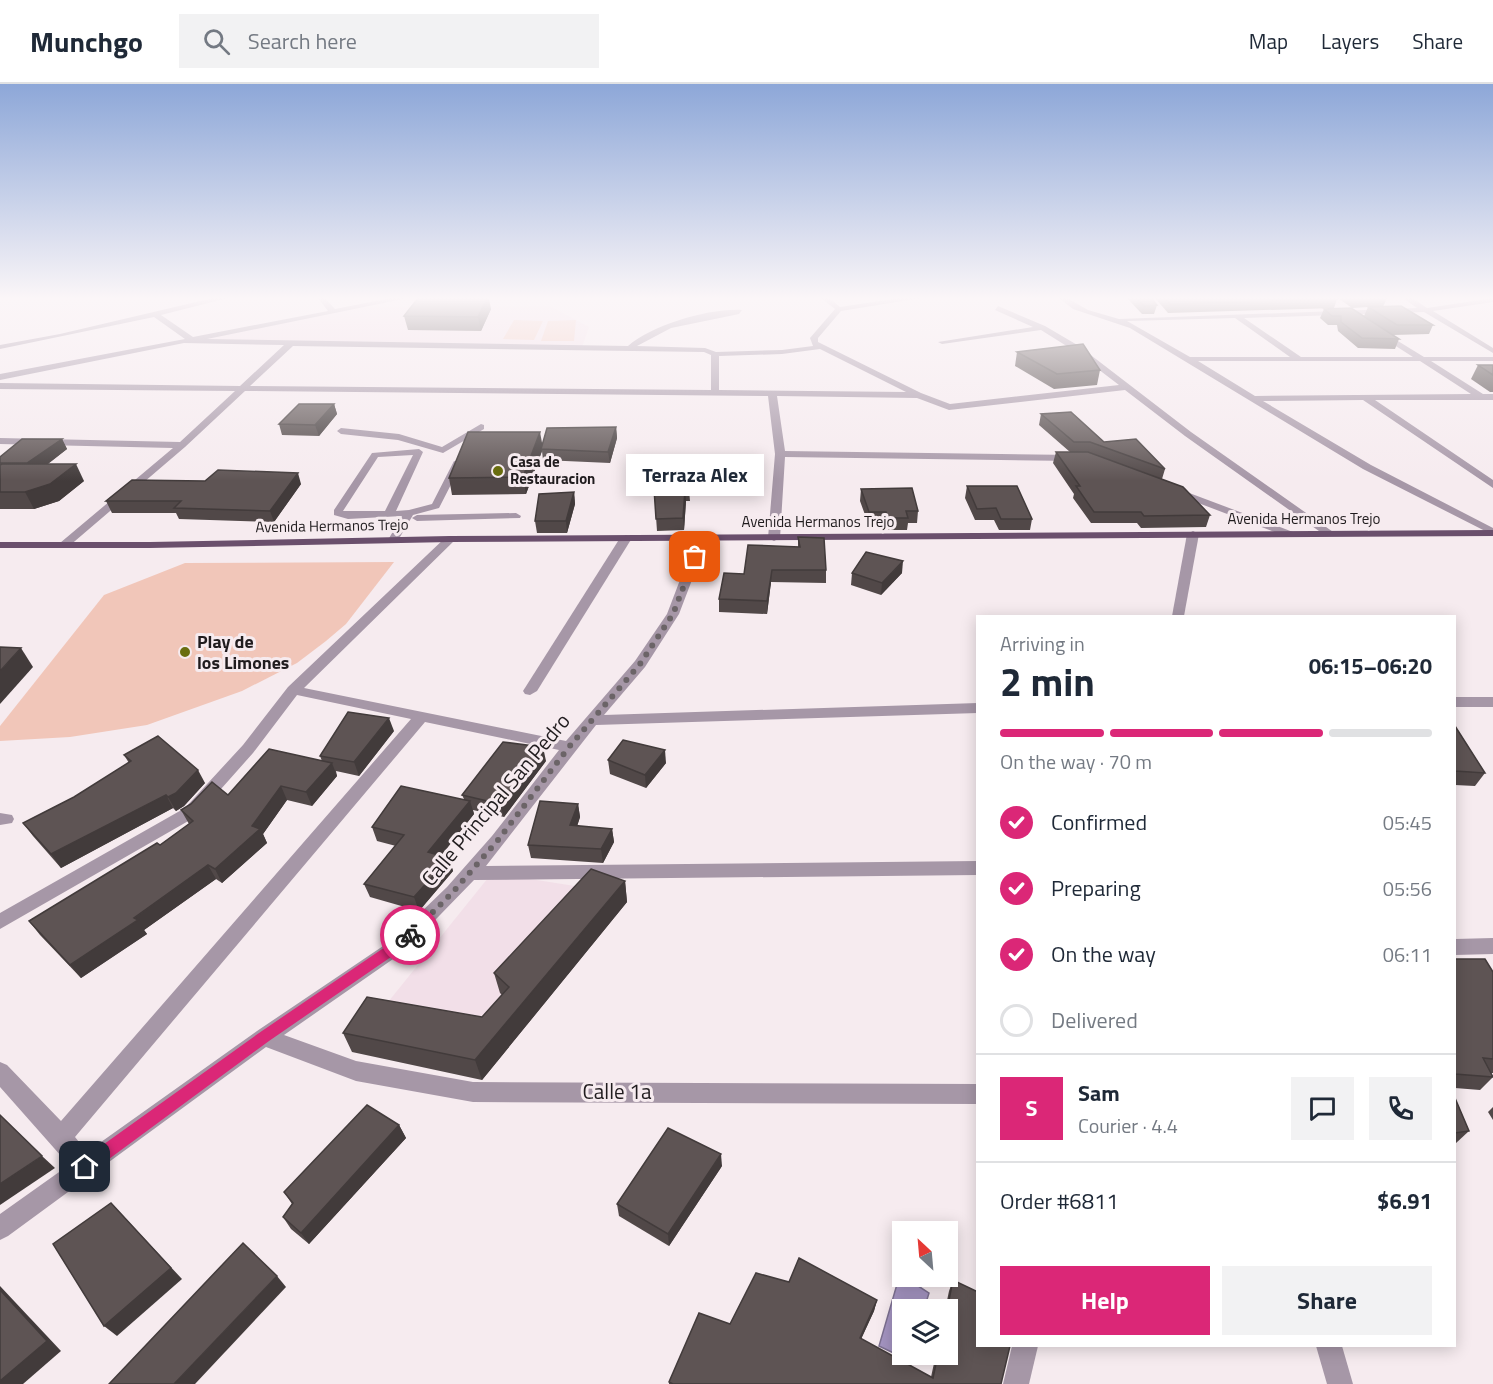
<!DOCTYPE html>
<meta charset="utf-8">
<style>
:root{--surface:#fff;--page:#f2f2f3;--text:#1f2937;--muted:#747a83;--line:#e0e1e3;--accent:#db2777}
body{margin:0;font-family:"Titillium Web",sans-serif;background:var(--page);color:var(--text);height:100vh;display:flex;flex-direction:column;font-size:22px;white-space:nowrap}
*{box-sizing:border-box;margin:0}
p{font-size:20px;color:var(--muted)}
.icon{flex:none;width:33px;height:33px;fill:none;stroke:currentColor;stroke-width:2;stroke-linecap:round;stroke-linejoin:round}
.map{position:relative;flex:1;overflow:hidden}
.drawer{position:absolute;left:976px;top:531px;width:480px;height:732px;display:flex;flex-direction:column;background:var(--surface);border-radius:0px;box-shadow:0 3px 15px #0003}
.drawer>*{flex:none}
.needle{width:39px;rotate:334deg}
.tools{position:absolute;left:892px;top:1137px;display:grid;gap:12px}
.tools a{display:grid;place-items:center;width:66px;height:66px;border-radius:0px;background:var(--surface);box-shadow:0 3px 15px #0003;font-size:30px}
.pin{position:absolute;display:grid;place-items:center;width:51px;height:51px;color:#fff;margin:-26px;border-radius:12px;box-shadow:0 3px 9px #0006}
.courier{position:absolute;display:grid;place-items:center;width:60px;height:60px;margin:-30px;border:4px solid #db2777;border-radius:50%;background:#fff;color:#222;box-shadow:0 2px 8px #0007}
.bubble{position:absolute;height:42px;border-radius:0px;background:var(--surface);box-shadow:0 3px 15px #0003;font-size:20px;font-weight:700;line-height:42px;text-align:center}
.headline em{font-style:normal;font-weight:700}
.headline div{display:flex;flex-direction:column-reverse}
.headline{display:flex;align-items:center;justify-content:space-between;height:102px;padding:0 24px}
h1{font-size:39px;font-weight:700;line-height:45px}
.bar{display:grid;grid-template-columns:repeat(4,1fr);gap:9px 6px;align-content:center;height:72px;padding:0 24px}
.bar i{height:8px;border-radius:4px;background:var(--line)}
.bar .current{background:var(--accent)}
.bar p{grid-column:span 4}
.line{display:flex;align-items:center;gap:15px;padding:0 24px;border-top:2px solid var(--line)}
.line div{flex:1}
.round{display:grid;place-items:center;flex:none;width:63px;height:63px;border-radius:0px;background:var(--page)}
ol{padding:0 24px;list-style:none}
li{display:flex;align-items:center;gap:18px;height:66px}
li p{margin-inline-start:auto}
li .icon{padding:6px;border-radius:50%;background:var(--accent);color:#fff;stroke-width:4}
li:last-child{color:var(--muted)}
li i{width:33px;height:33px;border:3px solid var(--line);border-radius:50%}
.button{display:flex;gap:12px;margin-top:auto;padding:12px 24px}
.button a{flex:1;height:69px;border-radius:0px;background:var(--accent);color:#fff;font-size:24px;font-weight:700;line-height:69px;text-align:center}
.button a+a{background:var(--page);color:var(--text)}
header{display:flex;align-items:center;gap:36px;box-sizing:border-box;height:84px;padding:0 30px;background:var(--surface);border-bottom:2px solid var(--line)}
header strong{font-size:28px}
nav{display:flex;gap:33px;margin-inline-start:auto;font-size:21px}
.search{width:420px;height:54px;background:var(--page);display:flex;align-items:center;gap:15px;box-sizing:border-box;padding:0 21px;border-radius:0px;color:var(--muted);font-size:22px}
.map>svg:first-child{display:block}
.built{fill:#f2dfe8}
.green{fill:#f1c6b9}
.water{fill:#a494c1;stroke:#7c7090;stroke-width:1.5}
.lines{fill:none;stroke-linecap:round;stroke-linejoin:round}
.service{fill:#a697a7;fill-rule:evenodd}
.minor{fill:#a697a7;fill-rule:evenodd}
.primary{fill:#6a4f6c;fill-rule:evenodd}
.wall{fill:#514848}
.shaded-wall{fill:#423b3b}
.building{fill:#5e5454;stroke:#423b3b;stroke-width:1.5}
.route{fill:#db2777}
.done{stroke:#6b6467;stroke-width:6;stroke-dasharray:0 10.8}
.poi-dot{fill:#696d0f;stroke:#f6ebef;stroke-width:2}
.labels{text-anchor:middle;stroke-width:6;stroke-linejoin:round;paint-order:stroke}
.far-poi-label{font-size:15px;font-weight:bold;fill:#201c1e;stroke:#f6ebef;text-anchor:start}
.far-street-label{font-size:15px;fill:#201c1e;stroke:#f6ebef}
.poi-label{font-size:18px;font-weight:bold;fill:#201c1e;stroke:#f6ebef;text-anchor:start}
.near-street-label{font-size:21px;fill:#201c1e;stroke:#f6ebef}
</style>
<header>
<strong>Munchgo</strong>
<div class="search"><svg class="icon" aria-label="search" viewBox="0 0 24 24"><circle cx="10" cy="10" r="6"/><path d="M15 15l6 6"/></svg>Search here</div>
<nav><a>Map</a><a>Layers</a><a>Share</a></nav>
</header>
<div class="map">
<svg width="1493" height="1300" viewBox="0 0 1493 1300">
<rect width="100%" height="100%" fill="#f6ebef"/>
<g class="built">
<path d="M550 222 589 243 582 263 182 257 362 223Z"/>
<path d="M492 789 594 805 515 923 489 953 376 933Z"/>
</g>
<g class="green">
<path d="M514 236 543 237 534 256 503 255Z"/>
<path d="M576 236 574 257H541L548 237Z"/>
<path d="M394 478 346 540 326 557 297 579 242 607 147 641 70 653 0 657V642L104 511 185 479Z"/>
</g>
<path class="water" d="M900 1190 929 1209 924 1225 903 1226V1270L907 1271 906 1275 879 1262Z"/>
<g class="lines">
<g class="service">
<path d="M481 340 484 341V345L443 369 398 356 341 350 337 347 341 344 399 350 442 363Z"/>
<path d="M419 365 423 368 396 427 409 426 432 420 454 377 462 379 439 424 413 431 397 458 393 459 388 456 402 432 348 435 334 431V426L372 369ZM413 371 385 427H343L378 373Z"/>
<path d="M516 429 521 432 520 434 417 437 412 434 417 431Z"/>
</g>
<g class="minor">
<path d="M213 214H228L161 231 193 253 328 227 318 214H325L335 225 391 214H408L207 255 628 262C652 241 709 224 742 226L739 230 671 244 637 262 705 264 716 268 782 266 813 262 810 254 835 225 821 214H829L840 223 899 214H921L841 227 818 254V258L921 309 950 320 1119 301 1073 266 1041 246 942 260 938 258 1033 243 995 226 998 222 1045 242 1079 262 1191 348 1336 450 1334 452H1326L1185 352 1125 306 949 326 917 314 777 312 785 367 1074 371 1079 374 1074 377 785 373 780 454 774 457 768 454 775 370 768 312 245 307 185 363 68 463H60V459L173 364 0 360V354L180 358 235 307 0 305V299L240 302 284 261 184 259 0 296V290L185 255 154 233 0 265V261L60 250ZM293 262 704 268 711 271V306L250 302ZM820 265 906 308 719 306V272L782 270Z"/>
<path d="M1059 214H1067L1088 226 1119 235 1417 224 1403 214H1412L1427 224 1493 214V218L1433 227 1493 264V269L1424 228 1244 234 1301 273H1413L1377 250V246H1380L1424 273H1493V277H1431L1483 310H1493V316H1375L1493 396V404L1363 316 1263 317 1371 381 1493 444V451L1363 385 1130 244 1073 225ZM1235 234 1290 273H1190L1127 237ZM1198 277H1420L1471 310 1255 312Z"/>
<path d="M1176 404 1293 448 1295 450 1293 452H1285L1172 409V405Z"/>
<path d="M1193 447 1199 450 1184 532H1172L1187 450Z"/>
<path d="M626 451 632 454 537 607 530 611 525 610 523 607 620 454Z"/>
<path d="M702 451 708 454 679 530 645 583 604 631 978 619V629L596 641 486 782 978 777V791L474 796 406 866 284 951 356 977 473 998 978 1000V1020L473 1018 356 997 266 963 8 1152 0 1156V1130L69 1081 0 1003V978L7 981 61 1037 411 635 297 611 253 669 197 732 0 845V829L185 724 243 661 288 603 446 453 450 452 456 455 304 604 566 657 635 577 667 530 696 454ZM425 638 559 666 492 752 447 803 392 856 257 947 87 1068 75 1053Z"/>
<rect x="1455" y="613" width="38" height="10"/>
<path d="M0 729 12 731 14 735 12 739 0 741Z"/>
<path d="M1493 854V870L1455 871V855Z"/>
<path d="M1012 1262H1038L1029 1300H1003Z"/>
<path d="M1316 1262H1342L1353 1300H1327Z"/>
</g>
<path class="primary" d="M1493 446V452L450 458 150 464H0V458H150L450 452Z"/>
</g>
<g class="wall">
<path d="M1127 214H1151L1157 221 1154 230H1142Z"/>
<path d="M1155 214H1336L1337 215 1334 224 1168 229Z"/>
<path d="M1338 214H1387L1383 223 1433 241 1429 250 1393 251 1364 232 1368 223 1352 224Z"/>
<path d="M491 225 481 247 408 246 404 232Z"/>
<path d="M1324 225 1399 255 1395 265 1358 264 1338 247 1337 241H1328L1320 234Z"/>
<path d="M1017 268 1100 286 1097 301 1054 305 1015 282Z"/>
<path d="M1478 281H1493V308H1490L1471 295Z"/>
<path d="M334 320 337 330 319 352 282 351 279 340Z"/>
<path d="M1041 330 1165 385 1162 395 1210 431 1206 443 1141 444 1137 439H1091L1073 414 1074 410 1053 379 1056 368H1070L1039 341Z"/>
<path d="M616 343 617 354 610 379 543 376 542 367 526 410 452 411 449 394 542 361Z"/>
<path d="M62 355 67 365 48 380 84 397 59 417 34 425H0V373Z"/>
<path d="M653 389 689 406 690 417H686L684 446 657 447Z"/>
<path d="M301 400 274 438 179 435 176 429H112L106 417Z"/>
<path d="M967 402 1032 435 1030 446H999L994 436H975L965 414Z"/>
<path d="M861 405 918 427 917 439H908L907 446H888L884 439H868L860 417Z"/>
<path d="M574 408 575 420 567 449H537L535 437Z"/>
<path d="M798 453 826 486V499L771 498 767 530 719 528V515L744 490 798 463Z"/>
<path d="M852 489H902L881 511 851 501Z"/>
<path d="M1455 642 1485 689 1475 702 1455 701Z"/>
<path d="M394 647 359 692 336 687 337 692 312 722 287 716 263 750 267 759 222 799 216 795 144 846 147 850 81 894 40 851 29 837 160 761 189 740 181 726 228 711 322 677 320 672Z"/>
<path d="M124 671 205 699 184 722 176 727 173 724 61 784 33 752 23 739 74 713 129 679Z"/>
<path d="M608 676 666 679 646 704 610 690Z"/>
<path d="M546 677 504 733 473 726 474 730 441 772 449 774 453 787 419 827 370 813 364 800 396 762 377 757 372 743 464 715 462 711Z"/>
<path d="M578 720 580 733 577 742 612 745 614 758 603 779 531 774 528 761Z"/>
<path d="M625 797 627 818 482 996 352 968 343 949 482 933 502 911 500 909 494 889Z"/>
<path d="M1455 875 1493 888V989H1491L1493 993 1480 1006 1455 1004Z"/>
<path d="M1455 1014 1469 1047 1455 1060Z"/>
<path d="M1493 1023V1036L1488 1028Z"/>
<path d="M399 1041 406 1054 309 1160 291 1145 283 1133 292 1120 284 1108Z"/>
<path d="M722 1082 669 1162 619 1132 617 1120Z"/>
<path d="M953 1196 1001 1300H669V1298L730 1240 789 1198 877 1216 874 1227 861 1255 931 1293 936 1270H948V1226H945L949 1207Z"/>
</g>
<g class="shaded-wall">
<path d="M487 214H489L491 225 481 247 478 233Z"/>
<path d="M334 320 337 330 319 352 315 341Z"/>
<path d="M616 343 617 354 610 379 608 368Z"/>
<path d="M540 348 543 364 541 365 542 367 526 410 523 393Z"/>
<path d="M62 355 67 365 33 391 27 379Z"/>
<path d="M76 380 84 397 59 417 34 425 25 408Z"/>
<path d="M298 389 301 400 274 438 270 427Z"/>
<path d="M685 406 686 417 684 446 683 434Z"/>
<path d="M574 408 575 420 567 449 566 437Z"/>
<path d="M903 477 902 489 881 511 882 499Z"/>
<path d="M772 486 771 498 767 530V517Z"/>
<path d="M21 564 33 583 0 620V587Z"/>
<path d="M389 634 394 647 359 692 354 678Z"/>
<path d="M543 663 546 677 504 733 500 720Z"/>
<path d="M665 666 666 679 646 704 645 691Z"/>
<path d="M332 679 337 692 312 722 306 708Z"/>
<path d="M198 686 205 699 184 722 176 727 168 713Z"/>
<path d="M281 702 287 716 263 750 267 759 222 799 215 785 252 742Z"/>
<path d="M166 711 173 724 61 784 51 770Z"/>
<path d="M470 717 474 730 432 782 428 768Z"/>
<path d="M578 720 580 733 573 755 570 741Z"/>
<path d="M612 745 614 758 603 779 601 765Z"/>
<path d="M449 774 453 787 419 827 414 813Z"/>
<path d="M208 781 216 795 144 846 147 850 81 894 70 881Z"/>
<path d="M625 797 627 818 482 996 475 976Z"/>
<path d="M399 1041 406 1054 309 1160 301 1149Z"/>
<path d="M721 1070 722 1082 669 1162 668 1150Z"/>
<path d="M42 1072 55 1084 0 1121V1100Z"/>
<path d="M111 1119 182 1195 117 1252 104 1242Z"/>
<path d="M277 1192 286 1203 195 1300H174Z"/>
<path d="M0 1202 61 1267 23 1300H0Z"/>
<path d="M877 1216 874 1227 857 1264 860 1254Z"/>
</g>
<g class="building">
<path d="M418 214H487L478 233 404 232Z"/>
<path d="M1137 214H1151L1157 221 1144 222Z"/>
<path d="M1165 214H1336L1337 215 1170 220Z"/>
<path d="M1401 222 1433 241H1397L1368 223Z"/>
<path d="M1351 224 1399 255 1362 254 1341 238V232H1332L1324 225Z"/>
<path d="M1083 260 1100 286 1057 290 1017 268Z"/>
<path d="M1478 281H1493V291Z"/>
<path d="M299 320H334L315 341 279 340Z"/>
<path d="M1071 328 1104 358 1136 355 1165 385 1090 358H1074L1041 330Z"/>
<path d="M616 343 608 368 541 365 547 344Z"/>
<path d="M468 348H540L523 393 449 394Z"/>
<path d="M22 355H62L27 379H0V373Z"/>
<path d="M1056 368H1088L1183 403 1210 431 1144 432 1141 428H1094L1076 402H1080Z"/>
<path d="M2 380H76L50 400 25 408H0V381Z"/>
<path d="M218 386 298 389 270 427 174 424 181 417H106L132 396 205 397Z"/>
<path d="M686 387 689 406H685L683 434 656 435 653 389Z"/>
<path d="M967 402H1017L1032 435H1001L996 424 977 425Z"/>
<path d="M912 404 918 427H906L908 434H889L886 428H869L861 405Z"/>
<path d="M574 408 566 437H535L539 410Z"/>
<path d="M798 453 824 454 826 486H772L767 517 719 515 724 489 744 490 748 461 800 463Z"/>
<path d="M866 468 903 477 882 499 852 489Z"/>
<path d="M0 563 21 564 0 587Z"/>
<path d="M348 628 389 634 354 678 320 672Z"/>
<path d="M1455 642 1485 689 1455 687Z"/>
<path d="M158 652 198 686 176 709 168 713 166 711 51 770 23 739 74 713 131 677 124 671Z"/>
<path d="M623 656 665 666 645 691 608 676Z"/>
<path d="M503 658 543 663 500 720 462 711Z"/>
<path d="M269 665 332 679 306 708 281 702 252 742 260 745 215 785 208 781 134 834 138 836 70 881 29 837 157 759 160 761 193 737 181 726 191 720 212 698 228 711Z"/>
<path d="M401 702 470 717 428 768 449 774 414 813 364 800 404 751 372 743Z"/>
<path d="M540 717 578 720 570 741 612 745 601 765 528 761Z"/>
<path d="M591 785 625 797 475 976 343 949 367 913 482 933 509 903 494 889Z"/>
<path d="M1455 875H1485L1493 888V975L1483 974 1493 993 1455 990Z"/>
<path d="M1455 1014 1469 1047 1455 1049Z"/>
<path d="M367 1021 399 1041 301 1149 283 1133 293 1119 284 1108Z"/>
<path d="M0 1031 42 1072 0 1100Z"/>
<path d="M668 1044 721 1070 668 1150 617 1120Z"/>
<path d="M111 1119 171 1184 104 1242 53 1160Z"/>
<path d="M243 1159 277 1192 174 1300H109Z"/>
<path d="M799 1174 877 1216 860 1254 933 1294 938 1270H948V1226H947L953 1196 978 1208V1262H1010L1001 1300H673L669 1298 699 1229 730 1240 756 1189 789 1198Z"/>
<path d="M0 1206 47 1257 0 1297Z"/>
</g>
<linearGradient id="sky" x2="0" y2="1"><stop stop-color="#8da7d8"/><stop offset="0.54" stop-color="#fbf6f8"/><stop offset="1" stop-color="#fbf6f8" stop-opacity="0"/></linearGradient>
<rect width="1493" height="397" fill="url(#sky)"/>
<path class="route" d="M410 846 416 851 404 864 269 957 90 1089 85 1091 79 1089 77 1083 79 1078 259 949Z"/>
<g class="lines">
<path class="done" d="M410 851 453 808 498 756 569 663 640 580 673 530 695 473"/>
</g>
<g class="poi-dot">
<circle cx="498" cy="387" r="6"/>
<circle cx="185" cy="568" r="6"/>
</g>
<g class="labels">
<g class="far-poi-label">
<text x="510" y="383">Casa de<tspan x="510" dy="17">Restauracion</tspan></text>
</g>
<g class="far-street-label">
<text x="1304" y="440">Avenida Hermanos Trejo</text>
<text x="818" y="443">Avenida Hermanos Trejo</text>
<text transform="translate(332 442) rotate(-1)" y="5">Avenida Hermanos Trejo</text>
</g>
<g class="poi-label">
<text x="197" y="564">Play de<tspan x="197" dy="21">los Limones</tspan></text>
</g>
<g class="near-street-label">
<text transform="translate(496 716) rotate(-50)" y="7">Calle Principal San Pedro</text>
<text x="617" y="1015">Calle 1a</text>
</g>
</g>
</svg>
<div class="tools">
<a><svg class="needle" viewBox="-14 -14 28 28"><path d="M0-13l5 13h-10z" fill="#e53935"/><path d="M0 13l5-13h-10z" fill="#747a83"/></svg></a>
<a><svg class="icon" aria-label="layers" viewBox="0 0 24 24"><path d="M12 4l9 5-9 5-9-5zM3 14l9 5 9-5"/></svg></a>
</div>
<div class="pin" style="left:695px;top:473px;background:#ea580c"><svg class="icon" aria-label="bag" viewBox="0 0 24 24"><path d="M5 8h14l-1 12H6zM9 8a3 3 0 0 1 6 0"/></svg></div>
<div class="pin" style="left:85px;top:1083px;background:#1f2937"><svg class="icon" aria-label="home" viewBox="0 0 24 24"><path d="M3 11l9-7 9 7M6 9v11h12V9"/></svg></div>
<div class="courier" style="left:410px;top:851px"><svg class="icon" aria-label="bike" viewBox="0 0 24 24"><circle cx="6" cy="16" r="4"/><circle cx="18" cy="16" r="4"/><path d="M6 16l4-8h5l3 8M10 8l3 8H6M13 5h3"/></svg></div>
<div class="bubble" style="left:626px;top:370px;width:138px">Terraza Alex</div>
<section class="drawer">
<div class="headline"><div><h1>2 min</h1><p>Arriving in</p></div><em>06:15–06:20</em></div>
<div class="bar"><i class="current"></i><i class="current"></i><i class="current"></i><i></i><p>On the way · 70 m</p></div>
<ol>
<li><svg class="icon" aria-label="check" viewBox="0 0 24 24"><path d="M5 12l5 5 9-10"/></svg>Confirmed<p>05:45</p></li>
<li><svg class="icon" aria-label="check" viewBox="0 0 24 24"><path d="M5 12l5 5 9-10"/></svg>Preparing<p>05:56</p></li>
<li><svg class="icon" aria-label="check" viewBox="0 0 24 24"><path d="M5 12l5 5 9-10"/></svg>On the way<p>06:11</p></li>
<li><i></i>Delivered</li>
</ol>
<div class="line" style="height:108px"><b class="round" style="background:var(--accent);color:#fff">S</b><div><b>Sam</b><p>Courier · 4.4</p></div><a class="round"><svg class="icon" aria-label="chat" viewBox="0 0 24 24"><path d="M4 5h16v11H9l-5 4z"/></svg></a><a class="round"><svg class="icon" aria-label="phone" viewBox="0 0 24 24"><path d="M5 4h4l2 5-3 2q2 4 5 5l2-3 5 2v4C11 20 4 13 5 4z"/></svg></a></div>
<div class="line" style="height:78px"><div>Order #6811</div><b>$6.91</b></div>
<div class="button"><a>Help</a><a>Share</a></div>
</section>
</div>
